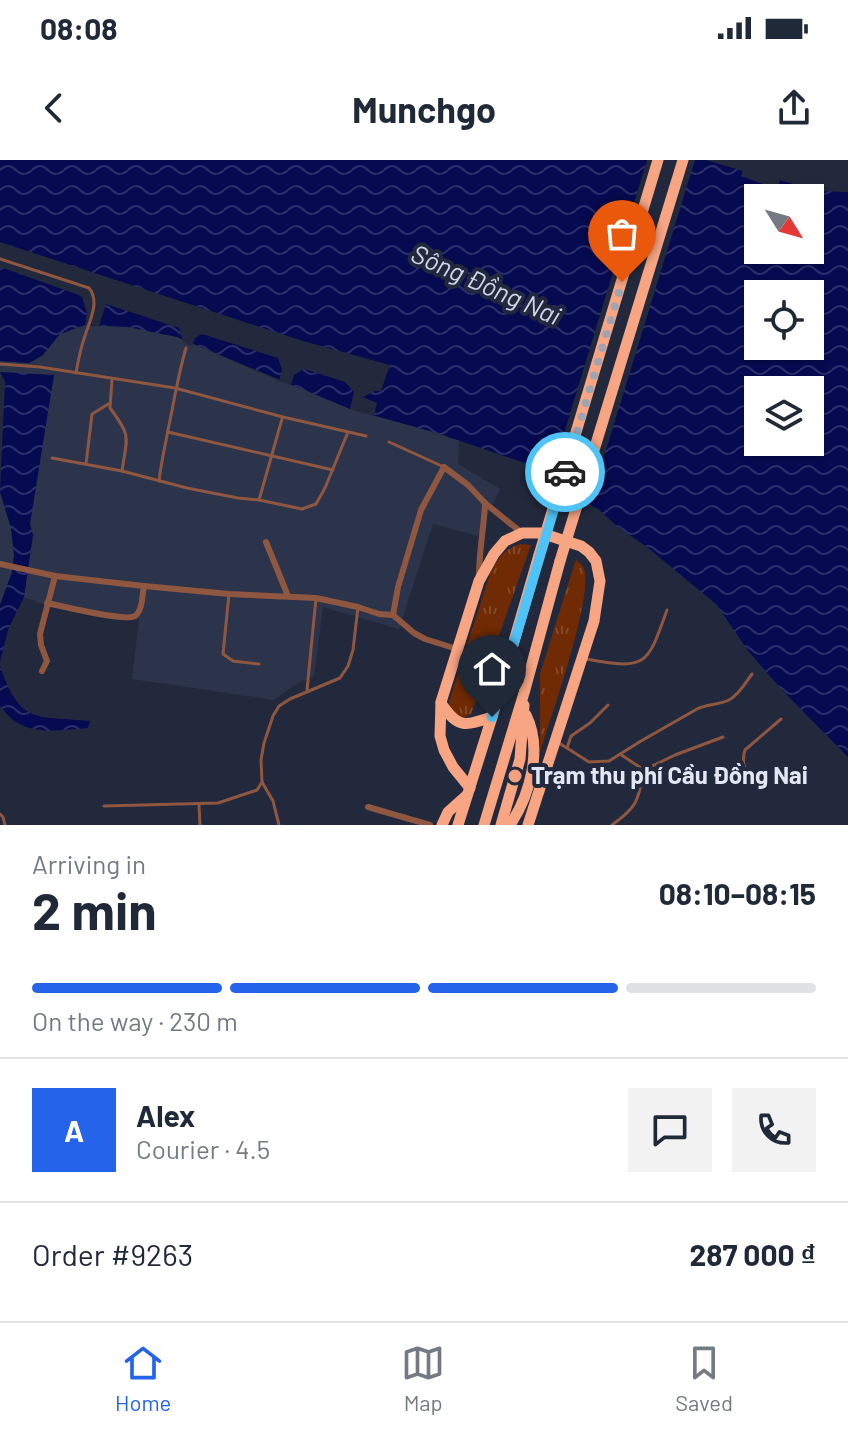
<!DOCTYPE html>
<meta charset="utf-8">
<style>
:root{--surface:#fff;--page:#f2f2f3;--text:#1f2937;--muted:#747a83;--line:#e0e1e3;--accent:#2563eb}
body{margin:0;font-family:Barlow,sans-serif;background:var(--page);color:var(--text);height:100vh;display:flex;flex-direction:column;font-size:30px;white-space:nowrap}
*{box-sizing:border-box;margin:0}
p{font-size:26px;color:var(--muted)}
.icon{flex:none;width:44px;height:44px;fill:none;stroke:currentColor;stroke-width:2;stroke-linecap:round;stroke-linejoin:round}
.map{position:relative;height:665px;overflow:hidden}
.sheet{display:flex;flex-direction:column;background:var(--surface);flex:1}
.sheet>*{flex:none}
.needle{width:52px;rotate:127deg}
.buttons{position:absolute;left:744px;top:24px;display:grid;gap:16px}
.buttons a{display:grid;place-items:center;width:80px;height:80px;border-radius:0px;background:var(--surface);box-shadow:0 2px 6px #0004;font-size:40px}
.pin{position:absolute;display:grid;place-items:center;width:68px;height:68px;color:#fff;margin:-82px -34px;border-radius:50% 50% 50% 0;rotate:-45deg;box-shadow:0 0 8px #0007}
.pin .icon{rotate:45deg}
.courier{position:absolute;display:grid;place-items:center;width:80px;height:80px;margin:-40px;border:6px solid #4fc3f7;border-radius:50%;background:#fff;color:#222;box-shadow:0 2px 10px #0007}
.overview em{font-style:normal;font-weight:700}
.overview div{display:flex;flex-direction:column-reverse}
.overview{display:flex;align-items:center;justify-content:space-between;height:136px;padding:0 32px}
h1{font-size:52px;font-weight:700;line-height:60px}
.bar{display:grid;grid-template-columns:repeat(4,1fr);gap:12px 8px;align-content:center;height:96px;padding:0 32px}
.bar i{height:10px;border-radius:6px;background:var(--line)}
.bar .on{background:var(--accent)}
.bar p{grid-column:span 4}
.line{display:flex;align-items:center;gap:20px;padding:0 32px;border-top:2px solid var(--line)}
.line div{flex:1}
.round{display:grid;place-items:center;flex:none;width:84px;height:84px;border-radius:0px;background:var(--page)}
.status{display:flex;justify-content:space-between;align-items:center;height:56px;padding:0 40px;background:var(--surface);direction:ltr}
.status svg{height:22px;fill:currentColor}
header{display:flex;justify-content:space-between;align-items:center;height:104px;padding:0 32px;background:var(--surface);font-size:36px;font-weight:700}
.tabs{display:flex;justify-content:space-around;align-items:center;height:112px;border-top:2px solid var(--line);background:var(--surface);font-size:22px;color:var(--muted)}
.tabs a{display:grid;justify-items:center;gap:4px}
.tabs .on{color:var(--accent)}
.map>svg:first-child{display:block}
.built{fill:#2b344b}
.grass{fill:url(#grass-tufts)}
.water{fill:url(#water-waves);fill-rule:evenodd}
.pier{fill:#22293c}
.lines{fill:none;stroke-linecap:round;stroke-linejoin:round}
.lane{stroke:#8f5740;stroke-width:3}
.street{stroke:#8f5740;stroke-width:6}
.highway{stroke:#f7a583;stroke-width:11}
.highway-bridge{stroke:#f7a583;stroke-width:11}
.done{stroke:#9fa4b3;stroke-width:8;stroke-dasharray:0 14.4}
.route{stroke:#4fc3f7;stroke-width:10}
.poi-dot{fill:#f2a07f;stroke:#22293c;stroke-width:3}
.labels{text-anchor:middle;stroke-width:8;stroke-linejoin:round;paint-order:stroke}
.poi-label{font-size:24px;font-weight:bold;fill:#e2e7f3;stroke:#22293c;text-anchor:start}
.water-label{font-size:26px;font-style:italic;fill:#cdd6eb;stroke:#22293c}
</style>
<div class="status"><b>08:08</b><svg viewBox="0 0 49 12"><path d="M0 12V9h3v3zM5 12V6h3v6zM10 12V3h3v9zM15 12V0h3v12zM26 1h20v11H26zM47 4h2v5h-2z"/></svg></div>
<header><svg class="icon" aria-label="back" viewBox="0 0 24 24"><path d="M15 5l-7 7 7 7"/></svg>Munchgo<svg class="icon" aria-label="share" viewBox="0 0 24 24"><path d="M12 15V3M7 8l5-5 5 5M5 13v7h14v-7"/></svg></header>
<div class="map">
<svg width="848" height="665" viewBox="0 0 848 665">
<defs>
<pattern id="grass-tufts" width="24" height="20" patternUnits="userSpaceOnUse" patternTransform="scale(2)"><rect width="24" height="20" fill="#702a04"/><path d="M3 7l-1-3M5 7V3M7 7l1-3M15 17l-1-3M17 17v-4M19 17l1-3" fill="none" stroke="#844929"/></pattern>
<pattern id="water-waves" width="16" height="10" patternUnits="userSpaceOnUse" patternTransform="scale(2)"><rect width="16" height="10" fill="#060a50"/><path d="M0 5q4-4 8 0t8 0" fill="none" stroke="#2a2e6a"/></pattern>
</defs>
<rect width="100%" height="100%" fill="#22293c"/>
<g class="built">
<path d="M85 165 128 167 177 177 279 221 459 281 458 304 500 329 478 376 433 364 399 469 323 447 314 516 295 525 274 540 132 519 139 459 43 444 24 437 33 375 30 364 53 215 0 212V201L30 203 43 195 60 174Z"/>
<path d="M0 332 11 368 14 395 12 412 0 445Z"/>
</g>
<g class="grass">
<path d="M520 384 531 385 471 554 464 558H460L450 549 449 542 491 411C498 398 505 389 520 384Z"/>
<path d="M576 399C578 402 583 405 584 409 594 435 550 560 540 592V514Z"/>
</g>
<g class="water">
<path d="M0 0H706L743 11 741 16 777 29 780 20 816 31 848 32V597L782 530 749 492 716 444 648 388 618 367 598 349 555 326 533 307 522 302 437 273 350 249 177 177 128 167 85 165 60 174 43 195 29 203 0 201ZM758 38H810V90H758ZM758 134H810V186H758ZM758 230H810V282H758Z"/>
<path d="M0 212 54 215 30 364 33 375 24 437 8 470 0 502V445L12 412 14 395 11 368 0 332 5 221Z"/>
<path d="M0 505C19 565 37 556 90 561L88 568C65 570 34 575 14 561 9 557 4 551 0 546Z"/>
</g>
<g class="pier">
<path d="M647 0H695L588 349 548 326Z"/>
<path d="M0 82 303 181 390 205 381 231H375L363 237 377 243 374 256 350 249 354 232 345 222 304 209 294 215 291 225 279 221 282 209 278 198 202 174 195 178 192 186 183 182 179 168 106 144 99 166 85 165 87 153 82 137 79 135 3 108 0 110Z"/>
</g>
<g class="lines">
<g class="lane">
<path d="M0 99 89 128C101 142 88 164 84 179 80 190 78 202 76 213"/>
<path d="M0 204 40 207 175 228 283 257 366 276"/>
<path d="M112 220 110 248C132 277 127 277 122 311"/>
<path d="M168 272 333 310"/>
<path d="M389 282 444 307"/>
<path d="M52 298 122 311 187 328 238 338 259 340 302 349 316 344 325 328 348 272"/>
<path d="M86 304 92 254 110 243"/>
<path d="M159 321C161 303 165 287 168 270 174 242 178 215 186 188"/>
<path d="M259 340 282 259"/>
<path d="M229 434 223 494 233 501 259 504"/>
<path d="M586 499C647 510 647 506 667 450"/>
<path d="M307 530 316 438"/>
<path d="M559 583 589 602 609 601 641 581 697 549C707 544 719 545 729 540 739 535 746 522 752 514"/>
<path d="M567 588 571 576 590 563 608 545"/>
<path d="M620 594 644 610 675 595 723 577"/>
<path d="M751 620C745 610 741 602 745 590L781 559"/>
<path d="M262 622 273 641 279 665"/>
<path d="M199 645 200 665"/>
<path d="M104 646 218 643 257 630 262 622 261 600 264 583 273 556 279 546 290 539 340 518 348 506 353 490 358 447"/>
<path d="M0 654 3 657 5 665"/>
<path d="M612 665C638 646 638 641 644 610"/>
</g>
<g class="street">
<path d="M266 382 288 436"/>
<path d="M0 404 55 416 144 426 229 434 316 438 358 447 379 454 393 455 414 473 425 479 457 489"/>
<path d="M479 415C479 391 484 368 485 343"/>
<path d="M47 443C61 446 126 462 135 456 143 450 142 435 144 426"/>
<path d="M393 455 398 427 421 350 444 307 468 325 485 343 522 373"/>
<path d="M42 511 47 501 41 485 40 474 55 416"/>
<path d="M368 647 430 665"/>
</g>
<g class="highway">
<path d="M441 543C458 569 465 566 492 557"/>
<path d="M470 628 453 607 444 590 440 576 441 542 479 421 494 394 505 381 522 373H541L581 386 589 392 596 401 600 421 594 461 528 665"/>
<path d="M442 665 448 652 467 635"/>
<path d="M458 665 492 557 539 395"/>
<path d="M484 665 524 533 560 401"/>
<path d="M501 665 520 599 524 545"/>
<path d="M510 665C530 635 543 589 526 555"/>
</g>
<g class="highway-bridge">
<path d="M539 395 658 0"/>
<path d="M560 401 683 0"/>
</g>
</g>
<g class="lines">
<path class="done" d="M565 312 622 122"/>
<path class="route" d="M492 557 565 312"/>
</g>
<circle class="poi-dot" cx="515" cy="616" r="8"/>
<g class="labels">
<g class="poi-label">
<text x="531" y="624">Trạm thu phí Cầu Đồng Nai</text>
</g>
<g class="water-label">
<text transform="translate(486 125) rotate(24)" y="9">Sông Đồng Nai</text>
</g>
</g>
</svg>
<div class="buttons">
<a><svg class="needle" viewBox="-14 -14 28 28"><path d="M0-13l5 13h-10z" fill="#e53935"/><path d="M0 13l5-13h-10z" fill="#747a83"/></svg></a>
<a><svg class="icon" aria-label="locate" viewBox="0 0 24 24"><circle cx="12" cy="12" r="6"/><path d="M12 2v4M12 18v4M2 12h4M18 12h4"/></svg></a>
<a><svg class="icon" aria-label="layers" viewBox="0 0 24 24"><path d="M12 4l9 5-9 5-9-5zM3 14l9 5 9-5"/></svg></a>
</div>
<div class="pin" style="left:622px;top:122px;background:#ea580c"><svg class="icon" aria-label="bag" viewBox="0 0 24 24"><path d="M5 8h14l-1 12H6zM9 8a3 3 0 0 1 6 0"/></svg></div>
<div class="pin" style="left:492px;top:557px;background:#1f2937"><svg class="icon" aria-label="home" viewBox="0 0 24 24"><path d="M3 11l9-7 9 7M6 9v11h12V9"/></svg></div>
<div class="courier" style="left:565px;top:312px"><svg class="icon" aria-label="car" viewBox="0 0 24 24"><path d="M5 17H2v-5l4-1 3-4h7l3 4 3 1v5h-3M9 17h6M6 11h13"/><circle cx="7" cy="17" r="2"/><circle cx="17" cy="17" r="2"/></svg></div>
</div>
<section class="sheet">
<div class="overview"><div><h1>2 min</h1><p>Arriving in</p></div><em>08:10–08:15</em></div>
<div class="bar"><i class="on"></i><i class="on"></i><i class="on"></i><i></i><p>On the way · 230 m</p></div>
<div class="line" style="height:144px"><b class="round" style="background:var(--accent);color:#fff">A</b><div><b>Alex</b><p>Courier · 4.5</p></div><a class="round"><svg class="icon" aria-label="chat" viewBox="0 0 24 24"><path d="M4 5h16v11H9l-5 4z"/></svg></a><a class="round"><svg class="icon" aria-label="phone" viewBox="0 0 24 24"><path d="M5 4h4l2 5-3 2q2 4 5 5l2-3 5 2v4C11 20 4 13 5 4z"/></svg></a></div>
<div class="line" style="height:104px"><div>Order #9263</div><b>287 000 ₫</b></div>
</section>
<nav class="tabs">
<a class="on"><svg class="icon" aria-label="home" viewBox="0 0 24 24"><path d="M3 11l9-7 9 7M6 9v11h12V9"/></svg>Home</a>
<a><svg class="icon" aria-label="map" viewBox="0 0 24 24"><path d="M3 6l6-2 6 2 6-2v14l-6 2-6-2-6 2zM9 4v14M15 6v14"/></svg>Map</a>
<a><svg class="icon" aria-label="saved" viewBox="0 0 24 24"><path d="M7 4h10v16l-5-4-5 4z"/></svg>Saved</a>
</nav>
